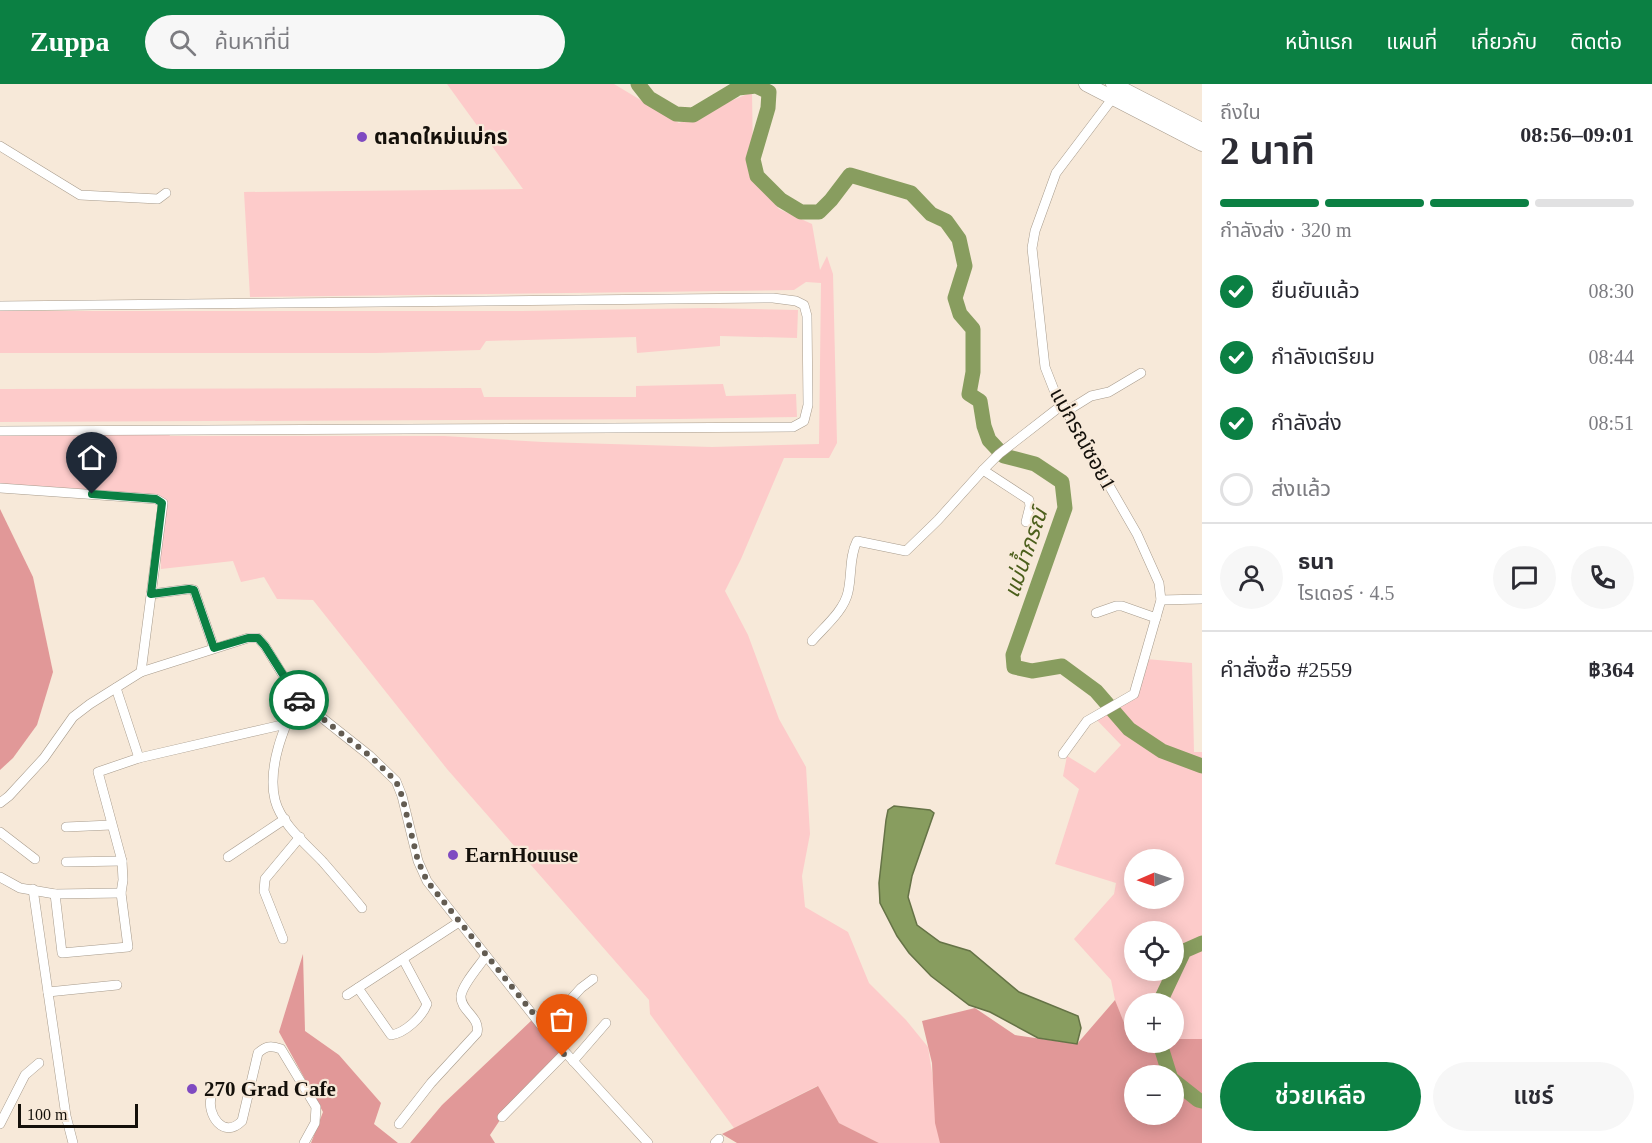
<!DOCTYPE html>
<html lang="th">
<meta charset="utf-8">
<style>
:root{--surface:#fff;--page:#f7f7f7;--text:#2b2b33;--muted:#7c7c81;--line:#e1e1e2;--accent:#0b8043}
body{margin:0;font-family:"Times New Roman","Noto Sans Thai",serif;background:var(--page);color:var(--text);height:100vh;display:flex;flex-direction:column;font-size:22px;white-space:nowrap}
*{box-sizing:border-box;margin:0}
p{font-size:20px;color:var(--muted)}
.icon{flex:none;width:33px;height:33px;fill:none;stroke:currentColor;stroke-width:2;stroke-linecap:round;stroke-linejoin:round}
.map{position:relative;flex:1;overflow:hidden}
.details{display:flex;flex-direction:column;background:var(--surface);width:450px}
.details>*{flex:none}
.needle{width:39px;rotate:268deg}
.tools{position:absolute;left:1124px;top:765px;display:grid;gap:12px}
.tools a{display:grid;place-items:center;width:60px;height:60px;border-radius:50%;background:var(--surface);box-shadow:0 3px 15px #0003;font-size:30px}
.scale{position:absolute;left:18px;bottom:15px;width:120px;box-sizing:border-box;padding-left:6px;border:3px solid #14100a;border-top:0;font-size:16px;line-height:21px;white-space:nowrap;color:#14100a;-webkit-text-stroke:4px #f7e9d9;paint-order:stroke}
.pin{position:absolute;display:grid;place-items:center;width:51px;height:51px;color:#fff;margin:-62px -26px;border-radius:50% 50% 50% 0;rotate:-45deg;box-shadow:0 0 6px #0007}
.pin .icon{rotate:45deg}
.courier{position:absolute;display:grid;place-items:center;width:60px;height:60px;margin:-30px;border:4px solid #0b8043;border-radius:50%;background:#fff;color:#222;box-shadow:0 2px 8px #0007}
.summary em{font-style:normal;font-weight:600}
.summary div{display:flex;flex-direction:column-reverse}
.summary{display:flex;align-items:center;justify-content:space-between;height:102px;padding:0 18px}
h1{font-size:39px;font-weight:600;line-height:45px}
.bar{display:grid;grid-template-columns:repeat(4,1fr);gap:9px 6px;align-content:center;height:72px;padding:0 18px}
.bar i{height:8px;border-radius:4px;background:var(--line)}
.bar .selected{background:var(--accent)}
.bar p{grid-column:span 4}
.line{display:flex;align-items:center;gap:15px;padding:0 18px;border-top:2px solid var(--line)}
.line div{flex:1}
.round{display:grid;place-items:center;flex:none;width:63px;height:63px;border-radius:32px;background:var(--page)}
ol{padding:0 18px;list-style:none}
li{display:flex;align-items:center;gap:18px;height:66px}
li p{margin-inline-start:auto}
li .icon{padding:6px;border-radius:50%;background:var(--accent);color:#fff;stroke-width:4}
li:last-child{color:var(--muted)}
li i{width:33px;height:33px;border:3px solid var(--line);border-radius:50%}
.button{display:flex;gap:12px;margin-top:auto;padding:12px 18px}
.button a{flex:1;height:69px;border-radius:36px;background:var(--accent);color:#fff;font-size:24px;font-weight:600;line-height:69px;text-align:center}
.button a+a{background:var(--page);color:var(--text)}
header{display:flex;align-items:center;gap:36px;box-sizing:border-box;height:84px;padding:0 30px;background:var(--accent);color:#fff}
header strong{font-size:28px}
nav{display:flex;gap:33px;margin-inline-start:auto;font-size:21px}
.search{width:420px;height:54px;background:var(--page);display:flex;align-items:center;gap:15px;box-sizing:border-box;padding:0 21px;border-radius:33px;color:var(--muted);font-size:22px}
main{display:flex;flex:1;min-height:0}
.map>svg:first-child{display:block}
.green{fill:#fdcbca;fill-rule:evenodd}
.forest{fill:#e19898;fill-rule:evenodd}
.water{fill:#889d5f;stroke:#657346;stroke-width:1.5}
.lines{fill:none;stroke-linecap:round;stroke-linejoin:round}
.river{stroke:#889d5f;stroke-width:15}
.street-casing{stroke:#a79b8c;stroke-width:10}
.secondary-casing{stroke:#a79b8c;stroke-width:15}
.street{stroke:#fff;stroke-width:9}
.secondary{stroke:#fff;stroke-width:14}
.done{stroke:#635c52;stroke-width:6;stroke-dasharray:0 10.8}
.route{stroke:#0b8043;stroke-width:8}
.poi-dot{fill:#7f4ac1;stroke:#f7e9d9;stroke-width:2}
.labels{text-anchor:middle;stroke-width:4.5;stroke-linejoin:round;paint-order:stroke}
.poi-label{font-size:21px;font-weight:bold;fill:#14100a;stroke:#f7e9d9;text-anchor:start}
.street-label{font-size:21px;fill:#14100a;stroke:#f7e9d9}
.water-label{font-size:22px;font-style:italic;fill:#4b5e1b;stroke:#f7e9d9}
</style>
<header>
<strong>Zuppa</strong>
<div class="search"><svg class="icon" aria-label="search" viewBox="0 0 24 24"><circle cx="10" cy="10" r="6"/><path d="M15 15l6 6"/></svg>ค้นหาที่นี่</div>
<nav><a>หน้าแรก</a><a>แผนที่</a><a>เกี่ยวกับ</a><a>ติดต่อ</a></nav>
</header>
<main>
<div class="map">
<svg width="1202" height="1059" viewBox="0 0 1202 1059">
<rect width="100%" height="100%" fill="#f7e9d9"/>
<g class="green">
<path d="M447 0H614L679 39 752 8 753 75 750 92 779 125 812 140 820 186 827 172 833 190 837 359 829 374H784L741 475 725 507 748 551 779 635 806 683 810 750 802 792 805 823 848 848 869 899 906 936 928 963 943 1059H879L839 1039 817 1002 734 1044 650 930 649 916 447 685 313 516 277 515 264 493 241 498 233 477 161 485 159 413 0 404V347L167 346 170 352H444L543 358 712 363 819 360 821 199 806 198 794 206 250 213 244 108 523 105Z"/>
<path d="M709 224 798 226 797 254 720 252V262L637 269 636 253 486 257 480 266 376 269H0V227H522Z"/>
<path d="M723 300 726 312 796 310 797 333 679 335 0 338V305L481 304 484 313H636V302Z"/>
<path d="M1146 575 1192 579 1194 668H1202V955L1173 956V920H1134V951L1125 941 1115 916 1111 896 1074 855 1114 810 1116 799 1055 780 1079 705 1063 692 1067 672 1095 689 1121 661 1093 632 1135 611ZM1134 776H1173V814H1134ZM1134 848H1173V886H1134Z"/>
</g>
<g class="forest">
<path d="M0 425 33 493 53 588 37 641 13 674 0 686Z"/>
<path d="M303 870 305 947 339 971 381 1019 374 1040 398 1059H311L323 1028 279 948Z"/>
<path d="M1115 916 1125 941 1134 951V958H1173L1174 955H1202V1059H940L935 1039 932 979 922 937 975 924 1015 951 1077 960ZM1134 992H1173V1030H1134Z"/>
<path d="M533 935 562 972 502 1033 490 1051 495 1059H410L442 1021Z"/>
<path d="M818 1002 839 1039 879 1059H737L722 1050Z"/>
</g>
<path class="water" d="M894 722 930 726 934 729 912 792 908 813 917 841 940 858 970 867 1019 908 1078 932 1081 944 1077 960 1038 954 990 928 969 921 931 892 909 869 897 852 880 819 879 799 886 736 888 726Z"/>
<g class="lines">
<g class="river">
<path d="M638 0 649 14 676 30 693 31 738 4 756 2 769 8 768 24 753 75 757 92 781 116 801 128H819L831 116 850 91 911 109 931 130 946 137 959 155 965 182 955 214 960 230 973 245V288L969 310 980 317 984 342 989 356 1004 372 1035 380 1062 398 1065 424 1013 571 1014 583 1032 587 1062 582 1096 607 1129 645 1162 667 1202 682"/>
<path d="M1159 920 1184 867 1202 859"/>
<path d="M1161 963 1170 992"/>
<path d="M1173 996 1198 1016 1202 1017"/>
</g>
<defs>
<g id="street">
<path d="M0 62 80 111 158 115 166 109"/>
<path d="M0 222 773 214 796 217 804 221 807 232 808 321 804 337 793 343 0 347"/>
<path d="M1067 327 1091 312 1109 308 1141 289"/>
<path d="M0 404 156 415 163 419 141 588"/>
<path d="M1026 438 1030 422 1029 416 983 386 999 370 1062 321"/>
<path d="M151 510 189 505 194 506 214 564"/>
<path d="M1161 516 1202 515"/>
<path d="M1096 529 1116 522H1122L1156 534"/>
<path d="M812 557C824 543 844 527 848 508 852 491 849 473 857 457L906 467 938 436 983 386"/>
<path d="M116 604 139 674"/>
<path d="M297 614C284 644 267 683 275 716 281 740 307 761 323 778 336 793 349 808 362 824"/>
<path d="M1063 670 1087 637 1134 610 1161 516 1159 499 1137 450 1054 306 1045 283 1032 164 1035 147 1056 89 1115 11"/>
<path d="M0 719 9 712 44 674 73 633 90 620 141 588 248 554H258L265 562 297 614 370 672 396 697 402 712 418 777 427 797 544 945 648 1059"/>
<path d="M66 743 111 741"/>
<path d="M0 748 35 775"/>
<path d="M228 773 285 735"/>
<path d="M66 778 122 777"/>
<path d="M0 793 20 804 55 810 121 809"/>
<path d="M33 805 66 1032 73 1059"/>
<path d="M55 810 62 869 128 863 121 809 123 796 122 777 98 688 139 674 286 640"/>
<path d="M283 855 264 807 265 795 300 753"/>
<path d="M358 904 391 951C405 949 422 933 427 920L403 875"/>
<path d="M48 908 117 901"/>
<path d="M347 911 459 838"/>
<path d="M544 945 581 904 593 895"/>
<path d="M573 977 606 939"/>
<path d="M211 1014C207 1030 223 1056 242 1037L258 969C266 962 271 961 281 965L316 1023 315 1039 304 1059"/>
<path d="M502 1033 565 969"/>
<path d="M0 1040 25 991 39 979"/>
<path d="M399 1040 431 999 477 949C481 933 460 927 461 912 462 901 480 881 486 872"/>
<path d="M715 1059 719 1055"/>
</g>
<g id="secondary">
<path d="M1086 0 1202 60"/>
<path d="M1113 0 1202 46"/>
</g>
</defs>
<use href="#street" class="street-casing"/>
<use href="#secondary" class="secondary-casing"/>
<use href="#street" class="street"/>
<use href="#secondary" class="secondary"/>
</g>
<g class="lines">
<path class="done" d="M299 616 370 672 396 697 402 712 418 777 427 797 565 969 562 972"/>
<path class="route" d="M92 410 156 415 162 419 151 510 189 505 194 506 214 564 248 554H258L265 562 299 616"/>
</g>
<g class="poi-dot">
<circle cx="362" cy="53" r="6"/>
<circle cx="453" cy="771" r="6"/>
<circle cx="192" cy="1005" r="6"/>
</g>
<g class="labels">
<g class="poi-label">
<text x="374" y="60">ตลาดใหม่แม่กร</text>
<text x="465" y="778">EarnHouuse</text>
<text x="204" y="1012">270 Grad Cafe</text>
</g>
<g class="street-label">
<text transform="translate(1083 355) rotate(61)" y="7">แม่กรณ์ซอย1</text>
</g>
<g class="water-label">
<text transform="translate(1025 469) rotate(-71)" y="8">แม่น้ำกรณ์</text>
</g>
</g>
</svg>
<div class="tools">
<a><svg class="needle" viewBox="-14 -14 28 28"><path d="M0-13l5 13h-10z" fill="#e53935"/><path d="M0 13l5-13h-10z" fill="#7c7c81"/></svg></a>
<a><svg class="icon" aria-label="locate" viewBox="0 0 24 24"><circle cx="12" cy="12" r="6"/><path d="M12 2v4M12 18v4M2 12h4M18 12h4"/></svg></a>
<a>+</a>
<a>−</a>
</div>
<div class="scale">100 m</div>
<div class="pin" style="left:562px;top:972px;background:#ea580c"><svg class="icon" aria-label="bag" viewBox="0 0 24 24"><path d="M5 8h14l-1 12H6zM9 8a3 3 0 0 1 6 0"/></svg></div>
<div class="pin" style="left:92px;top:410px;background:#1f2937"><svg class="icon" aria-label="home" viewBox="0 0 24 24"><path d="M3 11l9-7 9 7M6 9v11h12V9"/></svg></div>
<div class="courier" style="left:299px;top:616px"><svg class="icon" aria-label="car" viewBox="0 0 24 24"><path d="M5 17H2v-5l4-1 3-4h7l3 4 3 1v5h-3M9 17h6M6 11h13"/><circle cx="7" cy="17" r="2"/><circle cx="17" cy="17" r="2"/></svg></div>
</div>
<section class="details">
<div class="summary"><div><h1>2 นาที</h1><p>ถึงใน</p></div><em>08:56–09:01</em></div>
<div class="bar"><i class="selected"></i><i class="selected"></i><i class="selected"></i><i></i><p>กำลังส่ง · 320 m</p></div>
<ol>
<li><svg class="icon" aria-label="check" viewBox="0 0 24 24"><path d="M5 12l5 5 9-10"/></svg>ยืนยันแล้ว<p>08:30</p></li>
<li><svg class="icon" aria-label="check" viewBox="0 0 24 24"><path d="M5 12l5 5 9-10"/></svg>กำลังเตรียม<p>08:44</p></li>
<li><svg class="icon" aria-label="check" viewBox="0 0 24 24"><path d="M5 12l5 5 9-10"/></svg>กำลังส่ง<p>08:51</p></li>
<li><i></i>ส่งแล้ว</li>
</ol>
<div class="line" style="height:108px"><a class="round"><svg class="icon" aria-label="person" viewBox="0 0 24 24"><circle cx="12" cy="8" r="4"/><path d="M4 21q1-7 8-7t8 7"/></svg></a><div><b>ธนา</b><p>ไรเดอร์ · 4.5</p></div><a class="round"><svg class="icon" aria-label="chat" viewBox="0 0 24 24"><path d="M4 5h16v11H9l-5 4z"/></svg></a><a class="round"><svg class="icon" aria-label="phone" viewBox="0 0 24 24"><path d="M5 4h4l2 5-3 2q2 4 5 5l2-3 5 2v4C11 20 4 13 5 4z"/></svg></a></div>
<div class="line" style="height:78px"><div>คำสั่งซื้อ #2559</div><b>฿364</b></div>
<div class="button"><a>ช่วยเหลือ</a><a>แชร์</a></div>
</section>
</main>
